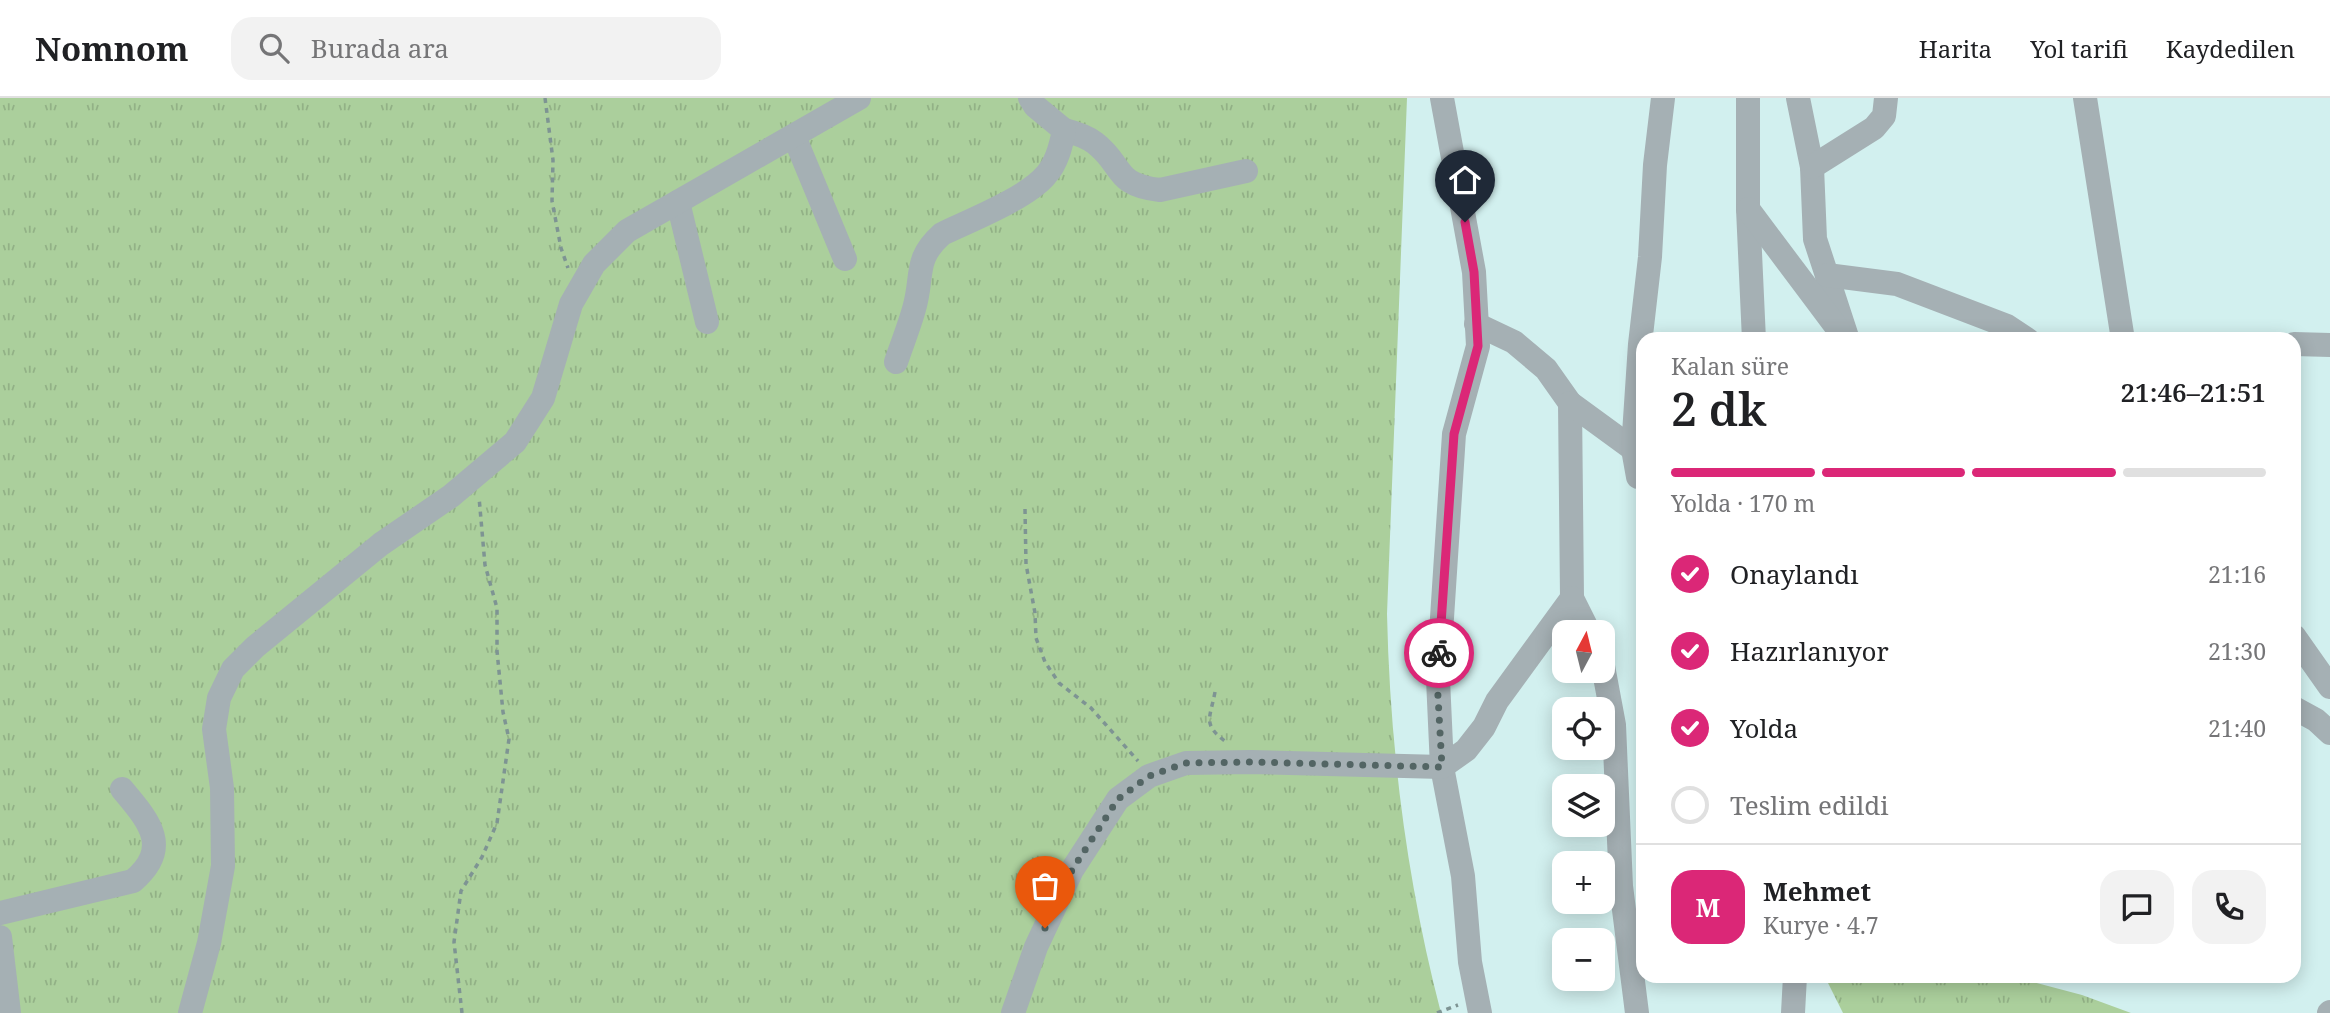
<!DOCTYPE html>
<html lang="tr">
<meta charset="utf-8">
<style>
:root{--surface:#fff;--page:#f2f2f2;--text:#202124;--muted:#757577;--line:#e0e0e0;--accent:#db2777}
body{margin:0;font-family:"Noto Serif",serif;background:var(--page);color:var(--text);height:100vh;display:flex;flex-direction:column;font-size:26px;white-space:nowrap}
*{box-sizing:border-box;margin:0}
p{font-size:23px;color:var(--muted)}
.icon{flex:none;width:38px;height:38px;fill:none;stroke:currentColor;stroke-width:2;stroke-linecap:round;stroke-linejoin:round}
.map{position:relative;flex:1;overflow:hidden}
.sheet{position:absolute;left:1636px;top:234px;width:665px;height:651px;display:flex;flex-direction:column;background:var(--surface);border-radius:21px;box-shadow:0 4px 18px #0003}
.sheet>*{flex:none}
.needle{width:46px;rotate:7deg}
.fabs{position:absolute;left:1552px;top:522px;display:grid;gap:14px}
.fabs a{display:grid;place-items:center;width:63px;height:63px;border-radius:14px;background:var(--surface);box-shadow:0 4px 18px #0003;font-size:35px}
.pin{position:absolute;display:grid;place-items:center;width:60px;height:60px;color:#fff;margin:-72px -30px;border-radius:50% 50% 50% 0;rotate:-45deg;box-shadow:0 0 7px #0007}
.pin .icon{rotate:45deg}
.courier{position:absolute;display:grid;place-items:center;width:70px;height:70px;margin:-35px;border:5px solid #db2777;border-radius:50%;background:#fff;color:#222;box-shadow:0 2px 9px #0007}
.summary em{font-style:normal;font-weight:600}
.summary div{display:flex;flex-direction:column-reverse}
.summary{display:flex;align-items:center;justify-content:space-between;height:119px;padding:0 35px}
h1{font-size:46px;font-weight:600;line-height:52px}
.bar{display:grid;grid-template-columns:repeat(4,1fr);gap:10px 7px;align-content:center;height:84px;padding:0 35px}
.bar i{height:9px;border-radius:5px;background:var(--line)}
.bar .selected{background:var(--accent)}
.bar p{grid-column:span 4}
.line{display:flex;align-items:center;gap:18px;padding:0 35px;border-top:2px solid var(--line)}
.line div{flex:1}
.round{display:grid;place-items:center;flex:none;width:74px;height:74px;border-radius:21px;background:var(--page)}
ol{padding:0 35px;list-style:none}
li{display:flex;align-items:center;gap:21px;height:77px}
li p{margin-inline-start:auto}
li .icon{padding:7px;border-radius:50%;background:var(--accent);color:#fff;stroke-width:4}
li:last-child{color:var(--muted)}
li i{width:38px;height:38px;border:4px solid var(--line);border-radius:50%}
header{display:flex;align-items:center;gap:42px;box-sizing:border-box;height:98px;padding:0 35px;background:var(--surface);border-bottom:2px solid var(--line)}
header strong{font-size:33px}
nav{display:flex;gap:38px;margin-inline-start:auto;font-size:24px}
.search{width:490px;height:63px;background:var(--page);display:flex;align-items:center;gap:18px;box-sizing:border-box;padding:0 24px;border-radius:21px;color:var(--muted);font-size:26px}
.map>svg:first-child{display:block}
.grass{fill:url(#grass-tufts)}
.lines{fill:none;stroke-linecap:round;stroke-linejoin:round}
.path{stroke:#7e9493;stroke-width:3.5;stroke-dasharray:5 5;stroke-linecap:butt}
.minor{stroke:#a5b0b4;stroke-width:24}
.done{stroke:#536564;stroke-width:7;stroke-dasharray:0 12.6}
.route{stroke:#db2777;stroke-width:9}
</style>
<header>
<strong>Nomnom</strong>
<div class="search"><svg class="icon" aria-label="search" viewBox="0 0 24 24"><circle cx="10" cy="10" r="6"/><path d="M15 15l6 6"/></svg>Burada ara</div>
<nav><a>Harita</a><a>Yol tarifi</a><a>Kaydedilen</a></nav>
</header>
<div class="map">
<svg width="2330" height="915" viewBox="0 0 2330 915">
<defs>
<pattern id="grass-tufts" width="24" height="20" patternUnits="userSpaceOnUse" patternTransform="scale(1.75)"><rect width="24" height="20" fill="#abcf9c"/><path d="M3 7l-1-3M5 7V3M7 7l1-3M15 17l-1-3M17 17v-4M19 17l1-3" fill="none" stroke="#92b186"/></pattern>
</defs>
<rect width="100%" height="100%" fill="#d2f0ef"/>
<g class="grass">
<path d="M0 0H1407L1387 516C1390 652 1407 784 1441 915H0Z"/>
<path d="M1825 879H2014L2082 897 2131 915H1843Z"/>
</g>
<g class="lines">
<g class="path">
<path d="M545 0 553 62 552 103 561 150 568 170"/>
<path d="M1025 411 1026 466 1035 515 1036 540 1045 564 1059 585 1091 610 1138 663"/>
<path d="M1215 594C1210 621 1202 626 1226 644"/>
<path d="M462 915 454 844 461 793 482 759 497 725 509 641 503 614 497 553V510L485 467 479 399"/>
<path d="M1437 915 1458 907"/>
</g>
<g class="minor">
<path d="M1442 0 1474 174 1478 248 1454 336 1438 581 1442 669 1463 778 1470 864 1480 915"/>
<path d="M1748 0V111L1754 242"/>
<path d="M1798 0 1812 69 1815 141 1848 242"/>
<path d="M2085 0 2123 242"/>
<path d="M1064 32C1076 35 1086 38 1095 45 1124 67 1113 87 1160 92L1246 73"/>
<path d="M794 38 845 161"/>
<path d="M1812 69 1874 30 1884 18 1886 0"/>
<path d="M678 104 707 224"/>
<path d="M1748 111 1838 231"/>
<path d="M1827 177 1897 186 2007 228 2028 242"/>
<path d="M1476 226 1514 244 1546 271 1570 305 1572 500 1589 534"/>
<path d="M2294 246 2330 247"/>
<path d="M896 264C902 246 909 229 914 211 924 177 913 162 942 136 971 122 1027 100 1046 77 1057 65 1061 48 1064 32L1035 8 1030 0"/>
<path d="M1570 305 1633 351"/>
<path d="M1638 379 1633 351 1640 246 1650 159 1655 67 1663 0"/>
<path d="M2294 538 2330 589"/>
<path d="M1603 568 1614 627 1621 788 1637 915"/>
<path d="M2294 610 2316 622 2330 635"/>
<path d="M0 815 133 783C173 749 148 722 122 691"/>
<path d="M0 839 9 915"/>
<path d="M190 915 209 845 223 768 222 690 214 631 219 600 233 571 255 549 381 446 451 398 515 344 543 300 571 206 594 166 627 133 859 0"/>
<path d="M1013 915 1036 849 1072 772 1118 701 1149 678 1186 665 1251 664 1442 669 1466 652 1484 629 1497 603 1572 500"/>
<path d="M1793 915 1795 878"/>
<path d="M2329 915 2330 914"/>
</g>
</g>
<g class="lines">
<path class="done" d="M1045 830 1072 772 1118 701 1149 678 1186 665 1251 664 1442 669 1437 581 1439 555"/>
<path class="route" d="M1439 555 1454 336 1478 248 1474 174 1465 124"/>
</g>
</svg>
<div class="fabs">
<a><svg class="needle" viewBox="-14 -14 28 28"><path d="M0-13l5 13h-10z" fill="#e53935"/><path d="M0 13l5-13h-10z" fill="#757577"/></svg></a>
<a><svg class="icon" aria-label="locate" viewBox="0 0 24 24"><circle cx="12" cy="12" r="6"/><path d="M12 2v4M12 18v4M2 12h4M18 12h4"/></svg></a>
<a><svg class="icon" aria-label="layers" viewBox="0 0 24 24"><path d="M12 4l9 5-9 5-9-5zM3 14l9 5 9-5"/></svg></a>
<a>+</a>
<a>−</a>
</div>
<div class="pin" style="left:1045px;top:830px;background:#ea580c"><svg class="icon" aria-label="bag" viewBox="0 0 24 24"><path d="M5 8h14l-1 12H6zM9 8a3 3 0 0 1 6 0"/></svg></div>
<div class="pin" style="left:1465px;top:124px;background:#1f2937"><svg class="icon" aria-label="home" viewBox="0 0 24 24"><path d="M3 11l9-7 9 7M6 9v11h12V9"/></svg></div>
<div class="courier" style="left:1439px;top:555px"><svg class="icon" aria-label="bike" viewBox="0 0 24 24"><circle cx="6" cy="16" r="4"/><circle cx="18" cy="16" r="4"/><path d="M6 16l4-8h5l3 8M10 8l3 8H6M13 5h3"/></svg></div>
<section class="sheet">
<div class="summary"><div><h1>2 dk</h1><p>Kalan süre</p></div><em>21:46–21:51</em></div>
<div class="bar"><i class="selected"></i><i class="selected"></i><i class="selected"></i><i></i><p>Yolda · 170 m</p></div>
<ol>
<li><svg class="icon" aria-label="check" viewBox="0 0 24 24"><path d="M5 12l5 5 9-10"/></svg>Onaylandı<p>21:16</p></li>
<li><svg class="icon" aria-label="check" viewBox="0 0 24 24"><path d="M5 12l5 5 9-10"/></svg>Hazırlanıyor<p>21:30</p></li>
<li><svg class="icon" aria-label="check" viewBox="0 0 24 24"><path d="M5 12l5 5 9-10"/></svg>Yolda<p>21:40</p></li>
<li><i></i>Teslim edildi</li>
</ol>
<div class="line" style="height:126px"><b class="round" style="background:var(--accent);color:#fff">M</b><div><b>Mehmet</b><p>Kurye · 4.7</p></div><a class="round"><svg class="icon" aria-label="chat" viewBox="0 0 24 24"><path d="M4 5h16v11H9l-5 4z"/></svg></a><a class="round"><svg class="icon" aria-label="phone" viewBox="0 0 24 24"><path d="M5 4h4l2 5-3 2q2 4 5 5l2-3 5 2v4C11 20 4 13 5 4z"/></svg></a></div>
</section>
</div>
